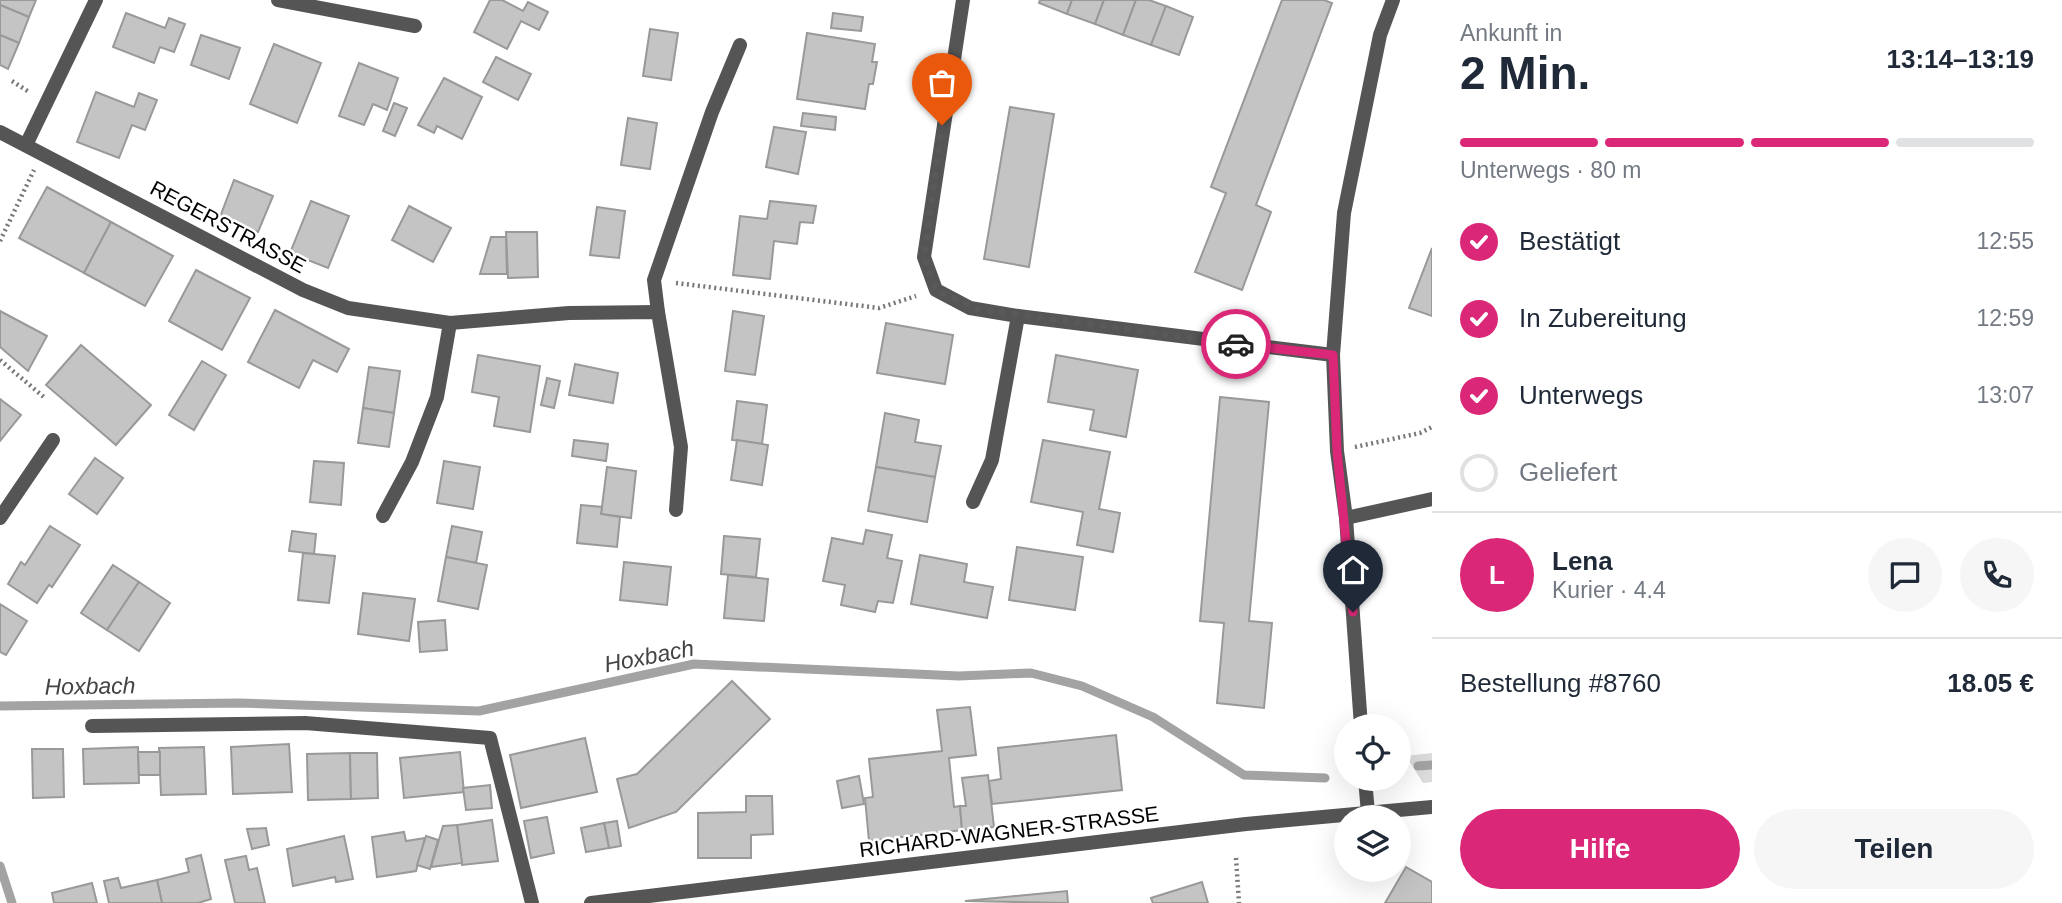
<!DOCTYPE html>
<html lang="de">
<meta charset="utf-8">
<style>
:root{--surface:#fff;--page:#f6f6f7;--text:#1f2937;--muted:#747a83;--line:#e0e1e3;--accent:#db2777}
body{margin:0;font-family:Arial,sans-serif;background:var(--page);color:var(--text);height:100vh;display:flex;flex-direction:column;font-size:26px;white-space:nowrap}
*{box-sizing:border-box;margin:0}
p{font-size:23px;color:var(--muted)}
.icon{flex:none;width:38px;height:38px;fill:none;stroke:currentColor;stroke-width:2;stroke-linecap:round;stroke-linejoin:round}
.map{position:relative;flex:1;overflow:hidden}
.side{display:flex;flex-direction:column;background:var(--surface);width:630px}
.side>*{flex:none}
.fabs{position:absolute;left:1334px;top:714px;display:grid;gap:14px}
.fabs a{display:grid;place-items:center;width:77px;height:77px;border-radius:50%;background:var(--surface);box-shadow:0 7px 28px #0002;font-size:35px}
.pin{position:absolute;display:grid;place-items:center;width:60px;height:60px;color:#fff;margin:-72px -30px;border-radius:50% 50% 50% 0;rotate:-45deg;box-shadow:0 0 7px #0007}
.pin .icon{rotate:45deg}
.courier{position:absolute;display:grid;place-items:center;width:70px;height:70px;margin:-35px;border:5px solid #db2777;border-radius:50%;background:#fff;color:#222;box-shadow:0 2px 9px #0007}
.head em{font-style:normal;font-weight:700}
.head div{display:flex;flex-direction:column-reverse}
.head{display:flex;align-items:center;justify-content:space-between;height:119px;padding:0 28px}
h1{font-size:46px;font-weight:700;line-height:52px}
.bar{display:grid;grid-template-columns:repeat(4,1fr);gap:10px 7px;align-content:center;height:84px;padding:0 28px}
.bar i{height:9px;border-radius:5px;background:var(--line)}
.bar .current{background:var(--accent)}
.bar p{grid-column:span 4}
.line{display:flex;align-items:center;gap:18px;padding:0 28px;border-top:2px solid var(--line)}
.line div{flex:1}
.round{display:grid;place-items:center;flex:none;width:74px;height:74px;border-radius:37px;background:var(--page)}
ol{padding:0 28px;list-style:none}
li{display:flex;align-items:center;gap:21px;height:77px}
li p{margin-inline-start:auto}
li .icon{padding:7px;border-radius:50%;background:var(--accent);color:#fff;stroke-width:4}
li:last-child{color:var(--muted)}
li i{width:38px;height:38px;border:4px solid var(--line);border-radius:50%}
.button{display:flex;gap:14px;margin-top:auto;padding:14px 28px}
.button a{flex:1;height:80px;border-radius:42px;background:var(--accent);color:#fff;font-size:28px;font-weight:700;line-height:80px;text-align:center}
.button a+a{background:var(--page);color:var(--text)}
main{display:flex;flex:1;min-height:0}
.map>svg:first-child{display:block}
.green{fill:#dcdcdc}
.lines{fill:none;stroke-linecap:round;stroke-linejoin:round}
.stream{stroke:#a3a3a3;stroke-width:9}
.building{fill:#c4c4c4;stroke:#999;stroke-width:2}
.path{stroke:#777;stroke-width:4.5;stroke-dasharray:2 3.5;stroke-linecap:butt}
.lane{stroke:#555;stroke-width:14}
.street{stroke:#555;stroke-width:14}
.done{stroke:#595959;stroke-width:7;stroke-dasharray:0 12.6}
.route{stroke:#db2777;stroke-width:9}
.labels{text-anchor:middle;stroke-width:5;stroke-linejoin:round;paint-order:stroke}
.street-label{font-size:21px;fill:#000;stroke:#fff}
.water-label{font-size:23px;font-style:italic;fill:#444;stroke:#fff}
</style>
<main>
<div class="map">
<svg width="1432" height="903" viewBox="0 0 1432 903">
<rect width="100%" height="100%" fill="#fff"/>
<path class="green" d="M1432 753V782L1423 783 1406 756Z"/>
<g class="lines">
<g class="stream">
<path d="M0 706 239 703 479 711 694 664 959 676 1031 673 1082 686 1153 717 1244 775 1325 778"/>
<path d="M1418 766 1432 765"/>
<path d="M0 866 12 903"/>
</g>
</g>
<g class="building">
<path d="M0 0H36L29 17 0 5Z"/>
<path d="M490 0H502L523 11 528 2 548 12 539 30 521 21 507 49 474 32Z"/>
<path d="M1040 0H1072L1067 14 1039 3Z"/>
<path d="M1072 0H1104L1095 24 1067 14Z"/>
<path d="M1104 0H1136L1123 35 1095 24Z"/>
<path d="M1136 0H1149L1166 6 1151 45 1123 35Z"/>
<path d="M1282 0H1324L1332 3 1256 205 1271 212 1242 290 1195 272 1226 193 1211 187Z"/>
<path d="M0 5 29 17 19 43 0 35Z"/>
<path d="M1166 6 1193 17 1179 55 1151 45Z"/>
<path d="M126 13 165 28 169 18 185 24 174 52 160 47 154 63 113 47Z"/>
<path d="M833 13 863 17 861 31 831 28Z"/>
<path d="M650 29 678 33 671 80 643 76Z"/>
<path d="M807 33 875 44 872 62H877L873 84H869L865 109 797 99Z"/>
<path d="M0 35 19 43 8 69 0 65Z"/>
<path d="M201 35 240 48 229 79 191 65Z"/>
<path d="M274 44 321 63 297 123 250 104Z"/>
<path d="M496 57 531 74 518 100 483 82Z"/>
<path d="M359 63 398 78 387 110 373 104 364 125 339 116Z"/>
<path d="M444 78 482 97 462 139 437 126 434 133 418 125Z"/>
<path d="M96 92 134 107 139 93 157 100 145 130 132 125 119 158 77 142Z"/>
<path d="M394 103 407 108 395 136 383 131Z"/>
<path d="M1010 107 1054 114 1029 267 984 259Z"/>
<path d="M803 113 836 117 835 130 801 126Z"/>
<path d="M628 118 657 123 650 169 621 165Z"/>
<path d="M774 127 806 132 798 174 766 167Z"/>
<path d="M234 180 273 196 258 232 220 217Z"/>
<path d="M47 187 111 222 84 273 19 238Z"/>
<path d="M311 201 349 216 328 268 290 253Z"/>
<path d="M770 201 816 206 813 223 800 222 797 244 774 241 770 279 733 275 740 216 767 219Z"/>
<path d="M409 206 451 228 433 262 392 240Z"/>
<path d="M597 207 625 211 619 258 590 255Z"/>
<path d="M111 222 173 256 145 306 84 273Z"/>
<path d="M506 232H537L538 277 508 278Z"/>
<path d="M491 237H506L507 274H480Z"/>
<path d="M1432 248V316L1409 308Z"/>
<path d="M196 270 250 298 222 350 169 321Z"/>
<path d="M275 310 349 349 337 372 313 360 299 388 248 362Z"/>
<path d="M0 311 47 336 28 371 0 347Z"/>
<path d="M733 311 764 316 755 375 725 371Z"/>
<path d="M886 323 953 335 945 384 877 373Z"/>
<path d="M81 345 151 405 116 445 46 385Z"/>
<path d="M478 355 540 366 530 432 494 426 499 397 472 392Z"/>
<path d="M1056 355 1138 370 1126 437 1090 430 1094 410 1048 402Z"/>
<path d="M202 361 226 375 194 430 169 415Z"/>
<path d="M575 364 618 373 613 403 569 395Z"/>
<path d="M369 367 400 371 394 413 363 408Z"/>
<path d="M547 378 560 381 554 408 541 405Z"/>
<path d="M1220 397 1269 402 1249 621 1272 623 1264 708 1217 703 1224 623 1200 621Z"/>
<path d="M0 399 21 415 0 441Z"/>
<path d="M737 401 767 405 762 444 732 440Z"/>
<path d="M363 408 394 413 389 447 358 443Z"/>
<path d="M885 413 919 420 915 442 941 446 935 477 876 467Z"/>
<path d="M574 440 608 444 606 461 572 456Z"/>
<path d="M737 440 768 445 762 485 731 480Z"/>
<path d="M1043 440 1110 452 1099 509 1120 513 1113 552 1077 545 1083 512 1031 502Z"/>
<path d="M95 458 123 478 97 514 69 494Z"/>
<path d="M314 461 344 463 341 505 310 502Z"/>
<path d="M444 461 480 467 473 509 437 503Z"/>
<path d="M607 467 636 471 631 518 601 514Z"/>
<path d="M876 467 935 477 927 522 868 511Z"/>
<path d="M581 505 602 507 601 514 620 517 617 547 577 543Z"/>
<path d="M50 526 80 545 52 587 49 585 37 603 8 584 21 562 25 565Z"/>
<path d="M452 526 482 532 476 563 446 557Z"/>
<path d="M866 530 892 535 887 558 902 561 893 603 878 601 875 612 841 605 845 585 823 581 832 538 863 544Z"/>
<path d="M292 531 316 534 314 554 289 551Z"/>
<path d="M724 536 760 539 756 577 721 574Z"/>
<path d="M1017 547 1083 557 1075 610 1009 600Z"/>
<path d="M303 553 335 556 329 603 298 600Z"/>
<path d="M920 555 967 564 964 582 993 587 987 618 911 604Z"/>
<path d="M446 557 487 565 478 609 438 601Z"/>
<path d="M624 562 671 567 667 605 620 600Z"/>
<path d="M113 565 139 582 107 630 81 613Z"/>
<path d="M728 575 768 579 764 621 724 618Z"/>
<path d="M139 582 170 603 139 651 107 630Z"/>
<path d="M363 593 415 599 409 641 358 634Z"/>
<path d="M0 604 27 621 6 655 0 652Z"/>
<path d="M445 620 447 650 420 652 418 622Z"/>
<path d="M732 681 770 719 676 812 629 828 617 779 637 774Z"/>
<path d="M970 707 976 755 949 758 954 807 960 806 962 830 869 841 865 798 873 797 869 759 942 751 937 710Z"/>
<path d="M1116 735 1122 790 992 804 989 781 1001 779 998 748Z"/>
<path d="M585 738 597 792 521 808 510 755Z"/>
<path d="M289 744 292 792 233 794 231 747Z"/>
<path d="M138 747 139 783 84 784 83 749Z"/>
<path d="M204 747 206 794 161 795 159 748Z"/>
<path d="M32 749H63L64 797 33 798Z"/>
<path d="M138 752H160V775H139Z"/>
<path d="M460 752 464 792 404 798 400 758Z"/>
<path d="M350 753 351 799 308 800 307 754Z"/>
<path d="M350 753H377L378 798 351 799Z"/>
<path d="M988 775 994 827 962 830 960 806H966L962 778Z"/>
<path d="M859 776 864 804 842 808 837 781Z"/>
<path d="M490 785 492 808 466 810 463 788Z"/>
<path d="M746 796H772L773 834 751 835V858H698V813L746 812Z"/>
<path d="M547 817 554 853 531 858 524 821Z"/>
<path d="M492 820 498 861 462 865 457 825Z"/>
<path d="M617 821 621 846 609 848 604 823Z"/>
<path d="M604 823 609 848 586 852 581 828Z"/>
<path d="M457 825 462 863 431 867 443 826Z"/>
<path d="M266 828 269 845 252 849 247 829Z"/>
<path d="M404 832 406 841 425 838 416 871 377 877 372 837Z"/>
<path d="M344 836 353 879 336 882 335 877 293 886 287 849Z"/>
<path d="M426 836 438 840 430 869 417 865Z"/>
<path d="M201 855 211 899 198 903H162L157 880 189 872 186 859Z"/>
<path d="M246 856 249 870 257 868 265 903H235L225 860Z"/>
<path d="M1406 867 1432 882V903H1385Z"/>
<path d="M118 878 121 888 157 880 162 903H109L104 881Z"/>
<path d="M1202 882 1208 903H1153L1151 898Z"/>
<path d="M92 883 97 903H54L52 893Z"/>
<path d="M1067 891 1068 903 965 901Z"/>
</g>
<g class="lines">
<g class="path">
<path d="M12 81 29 92"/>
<path d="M0 241 34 170"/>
<path d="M676 283 879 308 916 296"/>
<path d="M0 360 45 398"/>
<path d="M1355 447 1420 433 1432 427"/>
<path d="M1236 858 1239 903"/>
</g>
<g class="lane">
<path d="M1346 518 1432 499"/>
<path d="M92 726 305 723 490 738 532 903"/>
</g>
<g class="street">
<path d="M278 0 415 26"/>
<path d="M963 0 924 257 936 290 970 308 1018 316 1333 355"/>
<path d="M0 132 303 290 348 308 450 323 569 313 658 312 681 447 676 510"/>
<path d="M26 145 96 0"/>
<path d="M658 312 654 280 712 112 740 45"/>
<path d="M973 502 992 460 1018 316"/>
<path d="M383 516 412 462 437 397 450 323"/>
<path d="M0 518 53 440"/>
<path d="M1361 726 1346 518 1337 451 1333 355 1344 213 1380 35 1393 0"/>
<path d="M1365 779 1368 813"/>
<path d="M591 903 1246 824 1432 807"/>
</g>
</g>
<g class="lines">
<path class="done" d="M942 125 924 257 936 290 978 309 1236 344"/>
<path class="route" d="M1236 344 1333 355 1337 451 1353 612"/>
</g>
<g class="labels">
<g class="street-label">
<text transform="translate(228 227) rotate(28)" y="7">REGERSTRASSE</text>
<text transform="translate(1009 832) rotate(-7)" y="7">RICHARD-WAGNER-STRASSE</text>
</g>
<g class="water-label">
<text transform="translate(649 656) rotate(-11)" y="8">Hoxbach</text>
<text transform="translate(90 686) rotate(-1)" y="8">Hoxbach</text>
</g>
</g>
</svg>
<div class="fabs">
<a><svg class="icon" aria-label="locate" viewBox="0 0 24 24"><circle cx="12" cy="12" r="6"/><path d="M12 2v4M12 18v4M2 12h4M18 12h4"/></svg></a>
<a><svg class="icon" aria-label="layers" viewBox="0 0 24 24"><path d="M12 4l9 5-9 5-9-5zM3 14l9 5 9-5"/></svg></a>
</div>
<div class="pin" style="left:942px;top:125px;background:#ea580c"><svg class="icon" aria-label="bag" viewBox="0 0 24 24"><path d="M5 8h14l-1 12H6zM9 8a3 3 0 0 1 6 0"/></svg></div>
<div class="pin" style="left:1353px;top:612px;background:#1f2937"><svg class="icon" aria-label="home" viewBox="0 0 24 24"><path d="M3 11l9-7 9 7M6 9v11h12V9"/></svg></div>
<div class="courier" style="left:1236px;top:344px"><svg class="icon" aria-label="car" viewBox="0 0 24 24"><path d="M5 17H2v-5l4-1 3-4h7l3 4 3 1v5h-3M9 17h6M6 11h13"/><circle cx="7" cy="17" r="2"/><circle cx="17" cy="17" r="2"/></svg></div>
</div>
<section class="side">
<div class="head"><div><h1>2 Min.</h1><p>Ankunft in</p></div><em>13:14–13:19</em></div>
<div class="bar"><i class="current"></i><i class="current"></i><i class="current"></i><i></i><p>Unterwegs · 80 m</p></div>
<ol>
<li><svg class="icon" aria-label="check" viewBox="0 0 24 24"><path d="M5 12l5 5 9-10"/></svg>Bestätigt<p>12:55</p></li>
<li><svg class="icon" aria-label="check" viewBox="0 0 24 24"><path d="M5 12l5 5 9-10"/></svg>In Zubereitung<p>12:59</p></li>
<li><svg class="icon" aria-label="check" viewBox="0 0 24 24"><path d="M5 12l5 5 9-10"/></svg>Unterwegs<p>13:07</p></li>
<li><i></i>Geliefert</li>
</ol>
<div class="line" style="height:126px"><b class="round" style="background:var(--accent);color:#fff">L</b><div><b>Lena</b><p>Kurier · 4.4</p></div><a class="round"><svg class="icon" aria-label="chat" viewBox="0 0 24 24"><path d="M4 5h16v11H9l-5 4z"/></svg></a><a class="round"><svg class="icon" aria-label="phone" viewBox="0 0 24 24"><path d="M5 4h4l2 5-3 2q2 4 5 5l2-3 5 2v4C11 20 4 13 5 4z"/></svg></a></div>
<div class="line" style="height:91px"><div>Bestellung #8760</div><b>18.05 €</b></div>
<div class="button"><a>Hilfe</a><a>Teilen</a></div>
</section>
</main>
